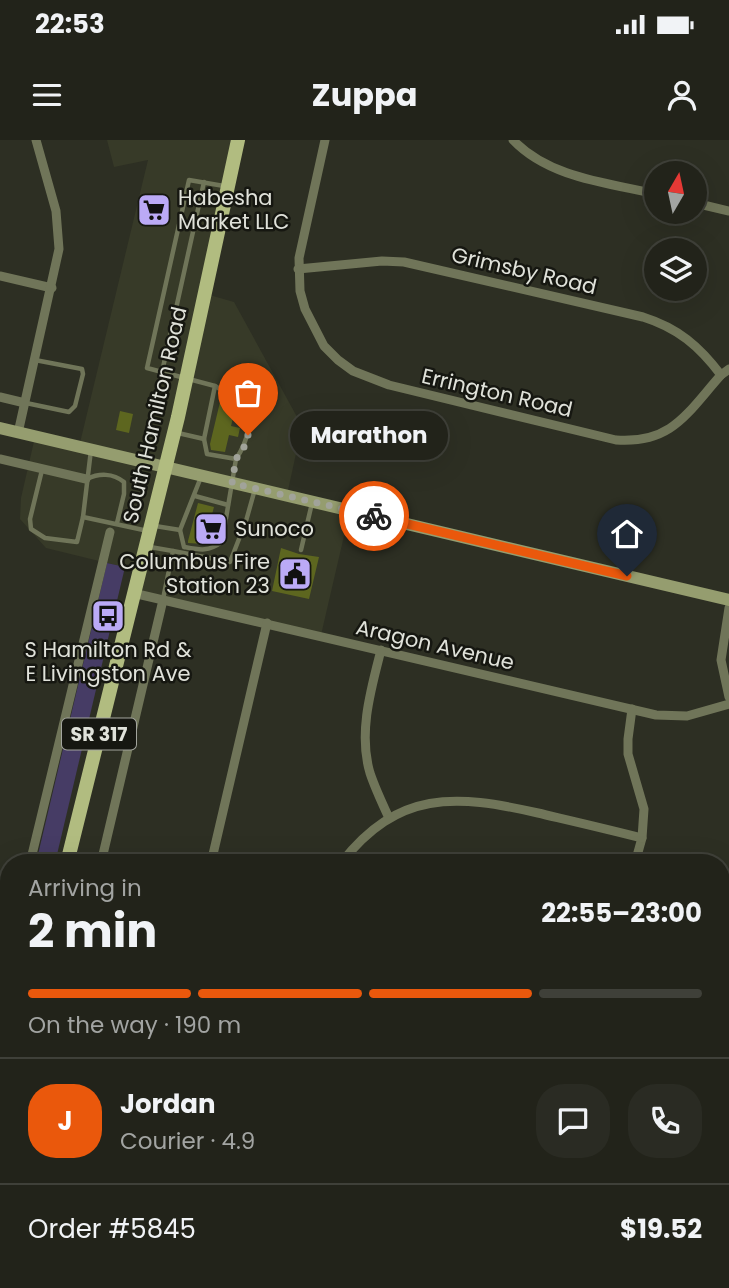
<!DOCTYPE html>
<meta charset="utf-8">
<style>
:root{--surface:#22231a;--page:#2a2b23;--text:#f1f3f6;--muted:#a2a4a2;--line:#3f4039;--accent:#ea580c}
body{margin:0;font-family:Poppins,sans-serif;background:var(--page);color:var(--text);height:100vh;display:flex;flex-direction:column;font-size:26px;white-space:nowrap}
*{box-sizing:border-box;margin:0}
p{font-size:23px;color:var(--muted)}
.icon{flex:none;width:38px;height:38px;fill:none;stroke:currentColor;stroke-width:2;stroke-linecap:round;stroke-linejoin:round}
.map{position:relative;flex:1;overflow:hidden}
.details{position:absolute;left:0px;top:714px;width:730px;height:434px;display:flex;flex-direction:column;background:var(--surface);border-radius:28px 28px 0 0;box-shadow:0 7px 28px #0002,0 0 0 2px var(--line)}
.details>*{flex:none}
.needle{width:46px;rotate:9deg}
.tools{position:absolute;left:644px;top:21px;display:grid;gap:14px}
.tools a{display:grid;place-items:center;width:63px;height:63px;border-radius:50%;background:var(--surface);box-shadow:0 7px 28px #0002,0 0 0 2px var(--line);font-size:35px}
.pin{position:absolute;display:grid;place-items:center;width:60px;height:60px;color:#fff;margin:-72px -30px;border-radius:50% 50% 50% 0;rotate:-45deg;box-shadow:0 0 7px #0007}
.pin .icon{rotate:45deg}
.courier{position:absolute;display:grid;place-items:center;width:70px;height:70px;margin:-35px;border:5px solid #ea580c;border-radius:50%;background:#fff;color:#222;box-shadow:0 2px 9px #0007}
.bubble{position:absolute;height:49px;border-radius:24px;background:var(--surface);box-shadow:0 7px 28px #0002,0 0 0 2px var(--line);font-size:23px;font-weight:700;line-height:49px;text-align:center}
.headline em{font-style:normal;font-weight:700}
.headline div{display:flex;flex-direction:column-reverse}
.headline{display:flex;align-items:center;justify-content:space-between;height:119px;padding:0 28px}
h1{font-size:46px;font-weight:700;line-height:52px}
.bar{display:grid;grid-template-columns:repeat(4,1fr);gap:10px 7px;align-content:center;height:84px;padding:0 28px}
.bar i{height:9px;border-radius:5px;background:var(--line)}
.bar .active{background:var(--accent)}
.bar p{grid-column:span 4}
.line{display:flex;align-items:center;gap:18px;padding:0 28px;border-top:2px solid var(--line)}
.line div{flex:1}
.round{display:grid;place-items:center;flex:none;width:74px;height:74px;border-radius:28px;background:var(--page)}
.status{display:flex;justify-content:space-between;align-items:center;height:49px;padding:0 35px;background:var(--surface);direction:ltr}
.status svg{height:19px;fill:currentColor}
header{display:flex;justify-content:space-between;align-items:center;height:91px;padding:0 28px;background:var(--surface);font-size:32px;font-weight:700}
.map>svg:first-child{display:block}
.built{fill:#373a28}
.green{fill:#463c65}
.building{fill:#5d661f}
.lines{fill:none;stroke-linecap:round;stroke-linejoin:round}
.path{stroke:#75776c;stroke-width:2;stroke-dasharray:7 3.5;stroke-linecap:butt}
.lane{stroke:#707559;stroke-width:4.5}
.street{stroke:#707559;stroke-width:9}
.secondary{stroke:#959d6f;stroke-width:12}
.primary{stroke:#b1bc80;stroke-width:14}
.done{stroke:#a1a39a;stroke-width:7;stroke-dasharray:0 12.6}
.route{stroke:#ea580c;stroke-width:9}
.labels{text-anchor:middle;stroke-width:5;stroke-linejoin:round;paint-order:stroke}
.shield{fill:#161711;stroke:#a3a59e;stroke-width:2}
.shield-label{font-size:19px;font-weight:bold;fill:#e0e2da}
.poi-label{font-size:21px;fill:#e0e2da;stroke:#161711;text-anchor:start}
.street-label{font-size:21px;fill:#e0e2da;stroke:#161711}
</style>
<div class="status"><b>22:53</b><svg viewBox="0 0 49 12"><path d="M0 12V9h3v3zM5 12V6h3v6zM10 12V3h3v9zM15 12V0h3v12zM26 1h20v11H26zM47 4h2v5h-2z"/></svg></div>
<header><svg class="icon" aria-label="menu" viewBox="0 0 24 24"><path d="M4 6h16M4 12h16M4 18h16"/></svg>Zuppa<svg class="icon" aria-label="person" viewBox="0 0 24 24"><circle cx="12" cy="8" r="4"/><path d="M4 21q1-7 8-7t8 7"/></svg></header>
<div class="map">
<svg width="729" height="1148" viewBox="0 0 729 1148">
<rect width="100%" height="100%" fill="#2d2f23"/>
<path class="built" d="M107 0H239L206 154 234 162 302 286 287 355 350 370 321 495 135 453 140 431 46 408 20 379 21 358 35 297 79 307 148 20 114 27Z"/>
<g class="green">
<path d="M107 423 125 427 55 723H36Z"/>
<path d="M9 1015V1094L0 1131V1052Z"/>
</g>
<g class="building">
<path d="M220 262 236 266 231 286 240 288 238 297 229 295 225 312 211 310 210 304Z"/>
<path d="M120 271 133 274 129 293 116 290Z"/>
<path d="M198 363 214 367 210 382 220 384 218 397 207 395 205 404 188 403V401Z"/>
<path d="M281 408 299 414 319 417 309 459 272 451Z"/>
</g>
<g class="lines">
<path class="path" d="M0 914 9 916"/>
<g class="lane">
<path d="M162 232 204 42"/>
<path d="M215 246C223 251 233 255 240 261 257 276 246 304 236 319"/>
<path d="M26 263 69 272 75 266 83 234 82 229 35 220"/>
<path d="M178 293 204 299 215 246 147 228 189 40 224 46"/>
<path d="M91 310 83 377 148 391"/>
<path d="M42 330 30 379 31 389 45 398 77 402 83 377"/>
<path d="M87 339C99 333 113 333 124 342V354L117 383"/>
<path d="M195 356 228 365"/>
<path d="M155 386 180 390 201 337"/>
<path d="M180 390 184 407C200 410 208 412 222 402L236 319 207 314 204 299"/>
<path d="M150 407 173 411 163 459"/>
<path d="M301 410 312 363"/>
<path d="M173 411 230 422 246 381 255 349"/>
</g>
<g class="street">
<path d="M325 0 299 118 300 151 305 169 324 206 338 220 353 231 389 245 616 300C672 304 687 273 721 235L729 229"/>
<path d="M513 0C549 38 608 43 656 54"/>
<path d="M695 63 729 71"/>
<path d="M298 129 382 121 404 122 643 177C678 188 699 206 721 235"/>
<path d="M0 136 52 148"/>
<path d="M0 257 25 263"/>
<path d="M18 293 59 109 56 71 36 0"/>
<path d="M0 319 86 339"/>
<path d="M133 453 656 575 687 576 729 564"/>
<path d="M729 468 721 520 729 557"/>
<path d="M381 510C371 549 358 593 370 633 375 648 382 663 389 678"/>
<path d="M632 569 628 599V614L644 669 642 698 635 723"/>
<path d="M30 723 110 392"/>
<path d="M101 723 163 460"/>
<path d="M211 723 267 483"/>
<path d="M341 723C398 650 455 654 538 673 572 681 607 689 642 698"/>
<path d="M0 847 9 812"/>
<path d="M721 883 729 864"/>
<path d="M721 934 729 938"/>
<path d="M1 1148 9 1116"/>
<path d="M122 1148 124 1139"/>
<path d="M526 1148 532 1139"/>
<path d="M722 1148 729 1140"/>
</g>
<path class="secondary" d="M0 288 729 460"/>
<g class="primary">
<path d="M67 723 178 277 238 0"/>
<path d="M0 1008 9 970"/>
</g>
</g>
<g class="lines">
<path class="done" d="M248 295 244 307 236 319 232 343 374 376"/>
<path class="route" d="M374 376 627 436"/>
</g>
<defs>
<symbol id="supermarket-square" viewBox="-11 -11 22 22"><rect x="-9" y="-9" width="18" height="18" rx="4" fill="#bbaaf6" stroke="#161711"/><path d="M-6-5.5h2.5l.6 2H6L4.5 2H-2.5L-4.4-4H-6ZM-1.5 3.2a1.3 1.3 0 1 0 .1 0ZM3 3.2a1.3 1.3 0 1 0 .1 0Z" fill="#111"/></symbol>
<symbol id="civic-square" viewBox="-11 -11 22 22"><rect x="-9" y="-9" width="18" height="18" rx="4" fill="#bbaaf6" stroke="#161711"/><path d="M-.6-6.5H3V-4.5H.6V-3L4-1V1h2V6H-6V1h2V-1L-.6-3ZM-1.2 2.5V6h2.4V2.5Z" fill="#111"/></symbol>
<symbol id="bus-square" viewBox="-11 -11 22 22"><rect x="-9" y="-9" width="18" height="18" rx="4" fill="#bbaaf6" stroke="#161711"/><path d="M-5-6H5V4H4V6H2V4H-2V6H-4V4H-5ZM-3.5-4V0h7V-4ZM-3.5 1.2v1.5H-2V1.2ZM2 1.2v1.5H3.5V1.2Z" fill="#111"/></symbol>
</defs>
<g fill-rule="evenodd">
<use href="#supermarket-square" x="135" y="51" width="38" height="38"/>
<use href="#supermarket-square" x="192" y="370" width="38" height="38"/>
<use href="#civic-square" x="276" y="415" width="38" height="38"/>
<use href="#bus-square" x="89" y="457" width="38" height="38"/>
</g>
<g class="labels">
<rect class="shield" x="62" y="578.5" width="74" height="31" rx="5"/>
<g class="shield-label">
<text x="99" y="601">SR 317</text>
</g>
<g class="poi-label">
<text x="178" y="65">Habesha<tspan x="178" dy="24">Market LLC</tspan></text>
<text x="235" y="396">Sunoco</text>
<text x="270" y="429" text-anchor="end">Columbus Fire<tspan x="270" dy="24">Station 23</tspan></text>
<text x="108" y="517" text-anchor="middle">S Hamilton Rd &amp;<tspan x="108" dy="24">E Livingston Ave</tspan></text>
</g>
<g class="street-label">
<text transform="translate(524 131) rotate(13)" y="7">Grimsby Road</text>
<text transform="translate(497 253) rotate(13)" y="7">Errington Road</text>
<text transform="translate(155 275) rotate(-77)" y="7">South Hamilton Road</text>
<text transform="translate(435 505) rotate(13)" y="7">Aragon Avenue</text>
</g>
</g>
</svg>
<div class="tools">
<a><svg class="needle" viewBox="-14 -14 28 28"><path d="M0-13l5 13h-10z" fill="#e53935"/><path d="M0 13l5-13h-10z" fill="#a2a4a2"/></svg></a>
<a><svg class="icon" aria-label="layers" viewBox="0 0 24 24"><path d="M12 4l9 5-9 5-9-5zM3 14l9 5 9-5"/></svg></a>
</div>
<div class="pin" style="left:248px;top:295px;background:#ea580c"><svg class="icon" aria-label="bag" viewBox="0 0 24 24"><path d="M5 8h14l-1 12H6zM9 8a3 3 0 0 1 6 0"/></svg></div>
<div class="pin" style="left:627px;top:436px;background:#1f2937"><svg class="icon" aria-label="home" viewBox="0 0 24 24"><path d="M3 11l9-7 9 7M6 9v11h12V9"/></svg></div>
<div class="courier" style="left:374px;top:376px"><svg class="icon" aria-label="bike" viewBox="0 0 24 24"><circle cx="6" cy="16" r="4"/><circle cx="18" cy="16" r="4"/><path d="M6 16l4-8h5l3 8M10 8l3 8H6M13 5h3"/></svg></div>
<div class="bubble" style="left:290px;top:271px;width:158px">Marathon</div>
<section class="details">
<div class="headline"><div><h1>2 min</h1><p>Arriving in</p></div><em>22:55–23:00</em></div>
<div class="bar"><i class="active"></i><i class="active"></i><i class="active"></i><i></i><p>On the way · 190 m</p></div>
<div class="line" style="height:126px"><b class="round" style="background:var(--accent);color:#fff">J</b><div><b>Jordan</b><p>Courier · 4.9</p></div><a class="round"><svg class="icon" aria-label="chat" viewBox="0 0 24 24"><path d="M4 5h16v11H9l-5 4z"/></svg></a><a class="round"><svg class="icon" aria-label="phone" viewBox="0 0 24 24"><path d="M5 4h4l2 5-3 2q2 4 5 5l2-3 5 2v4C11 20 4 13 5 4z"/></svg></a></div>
<div class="line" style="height:91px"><div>Order #5845</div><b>$19.52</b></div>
</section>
</div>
